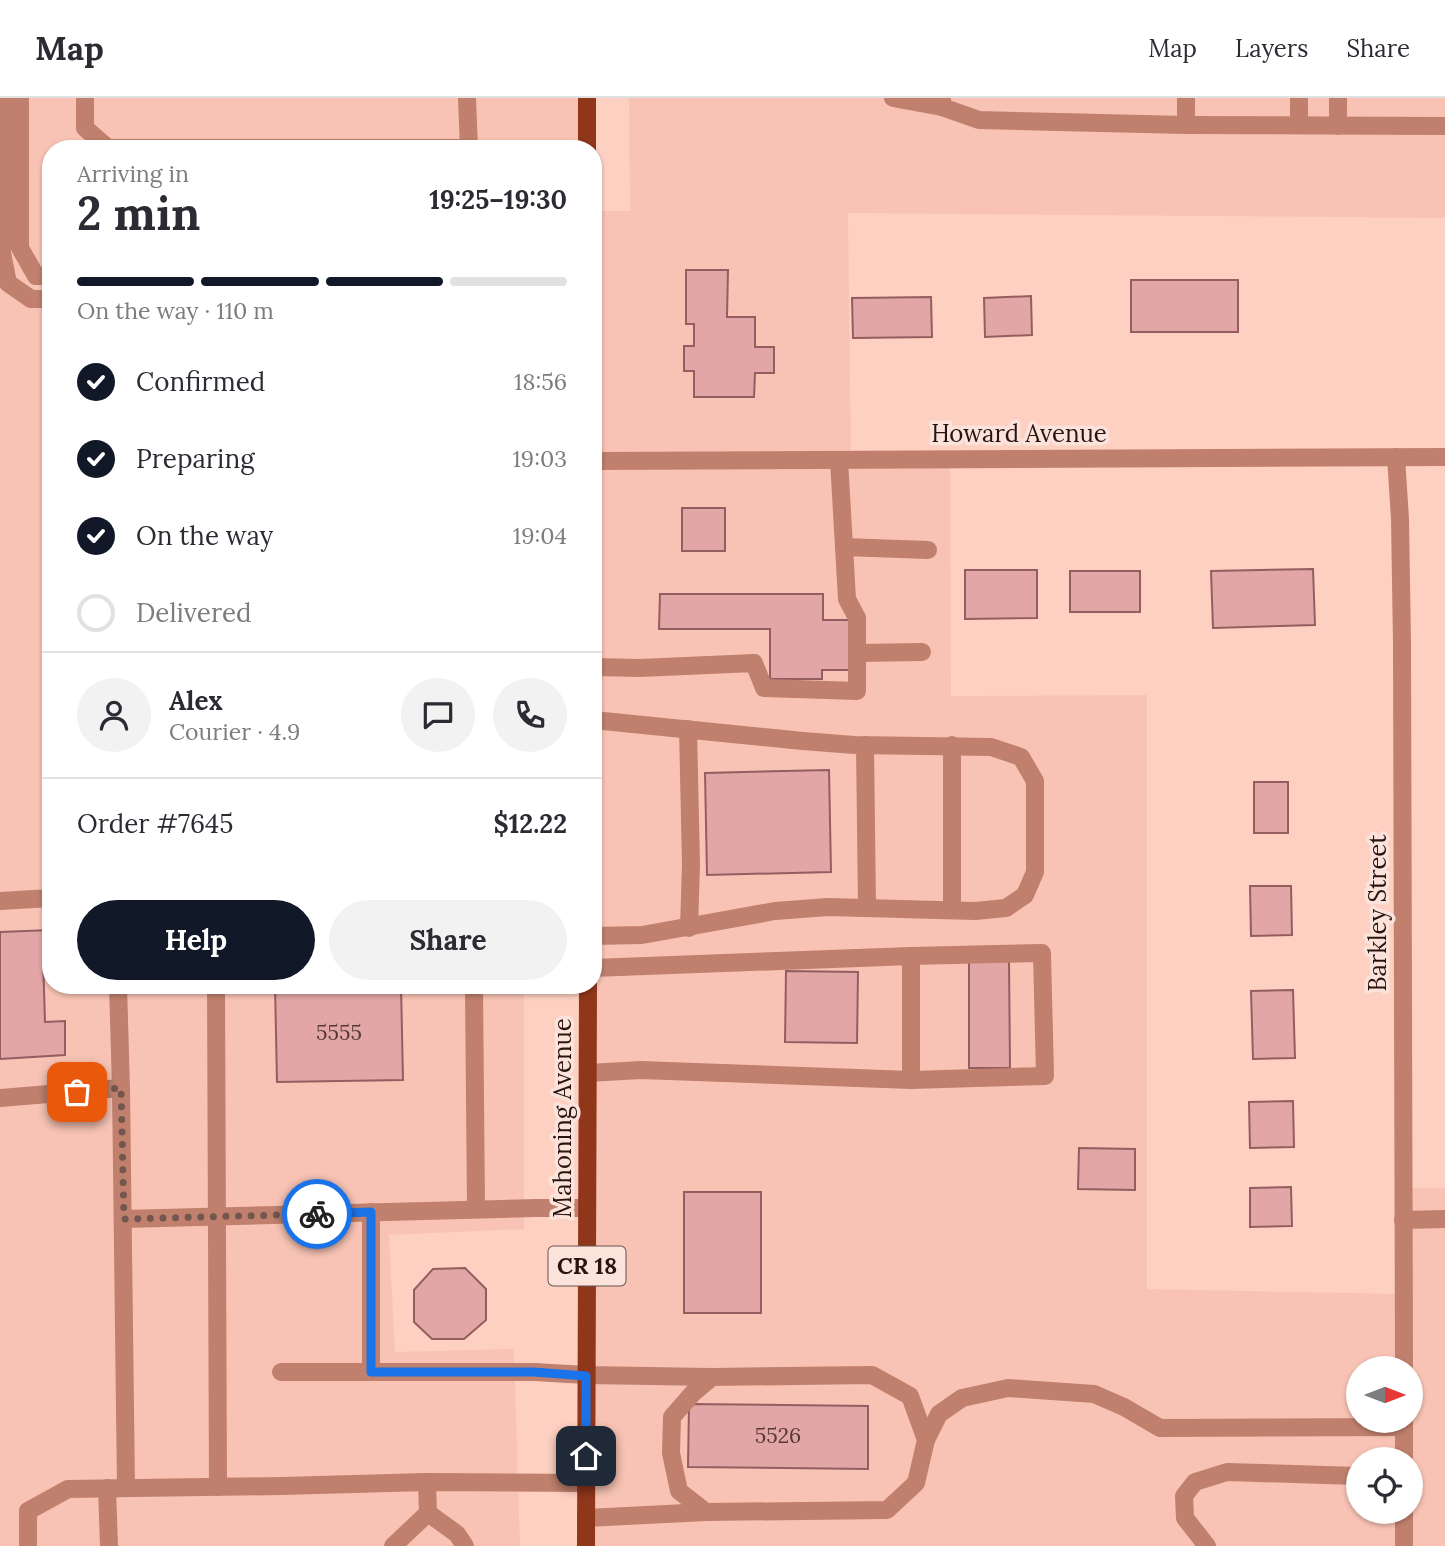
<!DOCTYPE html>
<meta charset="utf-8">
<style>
:root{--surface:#fff;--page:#f2f2f3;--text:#2b2b33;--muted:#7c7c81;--line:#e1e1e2;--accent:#111827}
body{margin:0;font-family:Lora,serif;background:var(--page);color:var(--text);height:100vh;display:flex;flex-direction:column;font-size:26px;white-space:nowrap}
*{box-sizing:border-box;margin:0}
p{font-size:23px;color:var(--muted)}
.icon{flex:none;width:38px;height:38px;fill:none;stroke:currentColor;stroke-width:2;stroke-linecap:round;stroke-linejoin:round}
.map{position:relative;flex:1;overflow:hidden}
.side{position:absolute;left:42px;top:42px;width:560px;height:854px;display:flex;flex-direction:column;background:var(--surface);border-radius:28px;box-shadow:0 2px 5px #0004}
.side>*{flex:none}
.needle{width:46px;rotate:90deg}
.tools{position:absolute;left:1346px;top:1258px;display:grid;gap:14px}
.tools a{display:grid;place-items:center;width:77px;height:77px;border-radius:50%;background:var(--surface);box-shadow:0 2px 5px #0004;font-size:35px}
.pin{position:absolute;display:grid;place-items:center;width:60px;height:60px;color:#fff;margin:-30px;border-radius:14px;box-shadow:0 4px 10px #0006}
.courier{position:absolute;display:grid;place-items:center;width:70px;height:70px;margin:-35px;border:5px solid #1a73e8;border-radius:50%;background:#fff;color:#222;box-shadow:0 2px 9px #0007}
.head em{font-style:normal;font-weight:800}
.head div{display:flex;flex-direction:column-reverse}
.head{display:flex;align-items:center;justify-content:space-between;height:119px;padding:0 35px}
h1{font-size:46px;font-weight:800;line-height:52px}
.bar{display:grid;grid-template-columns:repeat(4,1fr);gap:10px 7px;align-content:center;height:84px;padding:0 35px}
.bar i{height:9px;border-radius:5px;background:var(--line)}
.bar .active{background:var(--accent)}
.bar p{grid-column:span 4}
.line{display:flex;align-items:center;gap:18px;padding:0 35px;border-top:2px solid var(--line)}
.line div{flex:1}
.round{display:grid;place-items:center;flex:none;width:74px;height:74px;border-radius:37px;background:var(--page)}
ol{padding:0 35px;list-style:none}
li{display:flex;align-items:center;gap:21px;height:77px}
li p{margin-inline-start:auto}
li .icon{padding:7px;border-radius:50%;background:var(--accent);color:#fff;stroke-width:4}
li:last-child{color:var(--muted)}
li i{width:38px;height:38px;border:4px solid var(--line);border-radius:50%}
.action{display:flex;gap:14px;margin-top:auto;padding:14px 35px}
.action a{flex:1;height:80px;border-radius:42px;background:var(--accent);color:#fff;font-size:28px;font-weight:800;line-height:80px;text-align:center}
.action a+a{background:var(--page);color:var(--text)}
header{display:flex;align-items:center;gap:42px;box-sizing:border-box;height:98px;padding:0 35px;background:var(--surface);border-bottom:2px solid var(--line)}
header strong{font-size:33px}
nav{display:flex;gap:38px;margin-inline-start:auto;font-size:24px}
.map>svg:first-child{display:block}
.built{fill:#f8c3b4;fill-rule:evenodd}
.building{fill:#e2a6a7;stroke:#945e60;stroke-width:2}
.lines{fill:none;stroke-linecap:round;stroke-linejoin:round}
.minor{stroke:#c0806d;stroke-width:18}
.major{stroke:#8f361b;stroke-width:18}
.done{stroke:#73564d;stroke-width:7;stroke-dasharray:0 12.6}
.route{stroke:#1a73e8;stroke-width:9}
.labels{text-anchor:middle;stroke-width:7;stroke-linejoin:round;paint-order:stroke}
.number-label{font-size:21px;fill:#563834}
.shield{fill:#fbe3dc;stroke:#67524c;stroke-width:2}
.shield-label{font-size:23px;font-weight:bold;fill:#28140e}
.street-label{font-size:24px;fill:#28140e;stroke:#fbe3dc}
</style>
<header>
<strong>Map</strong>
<nav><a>Map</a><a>Layers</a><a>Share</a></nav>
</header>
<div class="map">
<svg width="1445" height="1448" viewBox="0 0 1445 1448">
<rect width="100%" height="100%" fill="#fed0c2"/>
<g class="built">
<path d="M0 0H587V51H51V887H524V1131L389 1137 395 1254 514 1251 520 1448H0Z"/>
<path d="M629 0H1445V120L848 115 851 362 950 361 951 598 1147 597V1191L1403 1196V1090H1445V1448H586L593 887V113H630ZM1358 1270H1410V1323H1358ZM1358 1362H1410V1414H1358Z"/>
</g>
<g class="building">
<path d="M686 172H728L727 219H755V249H774V275H755L754 299H694V273H684V248H694V226H686Z"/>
<rect x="1131" y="182" width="107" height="52"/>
<path d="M1031 198 1032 237 985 239 984 200Z"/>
<path d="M931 199 932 239 853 240 852 200Z"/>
<rect x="682" y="410" width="43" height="43"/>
<path d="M1313 471 1315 527 1213 530 1211 473Z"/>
<path d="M965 472H1037V520L965 521Z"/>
<rect x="1070" y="473" width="70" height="41"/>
<path d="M660 496H823V522H850V572H822V581H770V531H659Z"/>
<path d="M829 672 831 774 707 777 705 675Z"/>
<rect x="1254" y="684" width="34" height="51"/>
<path d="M1250 788H1291L1292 837 1251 838Z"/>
<path d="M51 832V859L43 860 45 924 65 923V957L0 961V834Z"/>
<path d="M969 863H1009L1010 970H969Z"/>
<path d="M786 873 858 874 857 945 785 944Z"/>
<path d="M275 887H401L403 982 277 984Z"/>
<path d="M1293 892 1295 960 1253 961 1251 893Z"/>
<path d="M1293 1003 1294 1049 1250 1050 1249 1004Z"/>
<path d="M1079 1050 1135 1051V1092L1078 1091Z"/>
<path d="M1291 1089 1292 1128 1250 1129V1090Z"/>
<rect x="684" y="1094" width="77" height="121"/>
<path d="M465 1170 486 1191V1222L464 1241H432L414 1224V1192L433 1171Z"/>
<path d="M689 1306 868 1308V1371L688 1369Z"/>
</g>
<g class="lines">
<g class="minor">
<path d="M2 0V155L8 185 31 201H51"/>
<path d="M20 0V150L36 178H51"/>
<path d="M85 0V30L108 50H469"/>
<path d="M467 0 469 51"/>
<path d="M893 0 942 9V0"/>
<path d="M1299 0V27"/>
<path d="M942 9 979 22 1186 27V0"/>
<path d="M1186 27 1445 28"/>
<path d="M1338 28V0"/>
<path d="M1396 359 1400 421 1402 545 1404 1270"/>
<path d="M593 363 1445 359"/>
<path d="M844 449 928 452"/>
<path d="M857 555 922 554"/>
<path d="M593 569 640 570 754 565 764 590 857 593V520L847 501 839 362"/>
<path d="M593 622 803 643 854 647 991 649 1021 659 1035 683V774L1025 797 1006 810 975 813 828 809 775 813 642 837 593 838"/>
<path d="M688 631 691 766 689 830"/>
<path d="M865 647 867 809"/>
<path d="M952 647V812"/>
<path d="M0 803 51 800"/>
<path d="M216 887 218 1389"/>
<path d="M474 887 476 1111"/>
<path d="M588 975 641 972 911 982V858L593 870"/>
<path d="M911 982 1045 978 1042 855 911 858"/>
<path d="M121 990 126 1390"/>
<path d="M0 1000 121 990 118 887"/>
<path d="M371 1114V1274"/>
<path d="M124 1121 536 1110H587"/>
<path d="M1403 1122 1445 1121"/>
<path d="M281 1274H534L586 1277 712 1279"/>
<path d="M1404 1323V1362"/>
<path d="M926 1342 939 1316 962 1300 1008 1290 1094 1296 1124 1309 1160 1330 1404 1329"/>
<path d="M427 1384 428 1415 457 1436 465 1448"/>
<path d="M107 1390 109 1448"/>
<path d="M1404 1414V1448"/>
<path d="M586 1420 706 1414 887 1412 916 1385 926 1342 910 1298 872 1277 712 1279 693 1295 672 1319 671 1355 679 1393 706 1414"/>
<path d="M28 1448V1413L68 1391 282 1388 427 1384 586 1385"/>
<path d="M393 1448 428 1415"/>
<path d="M1207 1448 1185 1420 1184 1398 1195 1384 1227 1374 1358 1378"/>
</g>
<g class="major">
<path d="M587 0V51"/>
<path d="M586 1448 588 887"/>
</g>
</g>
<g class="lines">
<path class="done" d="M77 994 121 990 124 1121 317 1116"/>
<path class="route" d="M317 1116 371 1114V1274H534L586 1278V1358"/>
</g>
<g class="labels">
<g class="number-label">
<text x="339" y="942">5555</text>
<text x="778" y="1345">5526</text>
</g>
<rect class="shield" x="548.5" y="1148.5" width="77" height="39" rx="5"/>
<g class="shield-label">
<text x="587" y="1176">CR 18</text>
</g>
<g class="street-label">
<text x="1019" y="344">Howard Avenue</text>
<text transform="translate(1378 815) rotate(-90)" y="8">Barkley Street</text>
<text transform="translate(563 1020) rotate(-90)" y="8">Mahoning Avenue</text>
</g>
</g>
</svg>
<div class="tools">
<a><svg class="needle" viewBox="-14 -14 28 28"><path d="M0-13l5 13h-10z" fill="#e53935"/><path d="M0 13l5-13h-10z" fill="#7c7c81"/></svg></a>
<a><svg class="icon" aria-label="locate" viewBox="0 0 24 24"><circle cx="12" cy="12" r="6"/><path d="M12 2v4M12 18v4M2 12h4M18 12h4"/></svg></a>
</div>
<div class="pin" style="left:77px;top:994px;background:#ea580c"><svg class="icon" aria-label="bag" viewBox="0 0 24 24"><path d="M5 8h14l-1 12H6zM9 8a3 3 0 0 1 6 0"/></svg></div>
<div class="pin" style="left:586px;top:1358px;background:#1f2937"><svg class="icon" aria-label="home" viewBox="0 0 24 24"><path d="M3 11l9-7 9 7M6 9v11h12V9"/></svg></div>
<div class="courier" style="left:317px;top:1116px"><svg class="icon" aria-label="bike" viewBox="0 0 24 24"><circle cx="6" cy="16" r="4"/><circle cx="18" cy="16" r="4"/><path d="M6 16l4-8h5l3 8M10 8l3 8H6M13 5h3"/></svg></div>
<section class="side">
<div class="head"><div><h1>2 min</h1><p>Arriving in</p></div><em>19:25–19:30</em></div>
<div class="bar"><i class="active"></i><i class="active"></i><i class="active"></i><i></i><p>On the way · 110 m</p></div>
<ol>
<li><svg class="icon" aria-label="check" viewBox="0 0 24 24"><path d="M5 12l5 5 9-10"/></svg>Confirmed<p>18:56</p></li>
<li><svg class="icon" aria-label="check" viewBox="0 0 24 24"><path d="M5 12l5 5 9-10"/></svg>Preparing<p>19:03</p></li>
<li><svg class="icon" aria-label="check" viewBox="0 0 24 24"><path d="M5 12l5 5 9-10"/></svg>On the way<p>19:04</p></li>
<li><i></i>Delivered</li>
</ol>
<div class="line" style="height:126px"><a class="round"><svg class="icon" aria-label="person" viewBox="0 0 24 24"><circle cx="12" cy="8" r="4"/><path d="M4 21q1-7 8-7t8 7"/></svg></a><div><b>Alex</b><p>Courier · 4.9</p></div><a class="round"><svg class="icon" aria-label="chat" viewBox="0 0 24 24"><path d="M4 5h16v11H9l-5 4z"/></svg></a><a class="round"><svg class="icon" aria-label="phone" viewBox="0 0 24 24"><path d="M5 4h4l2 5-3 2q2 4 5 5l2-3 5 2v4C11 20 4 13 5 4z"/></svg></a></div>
<div class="line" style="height:91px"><div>Order #7645</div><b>$12.22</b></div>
<div class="action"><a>Help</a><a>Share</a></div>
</section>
</div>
